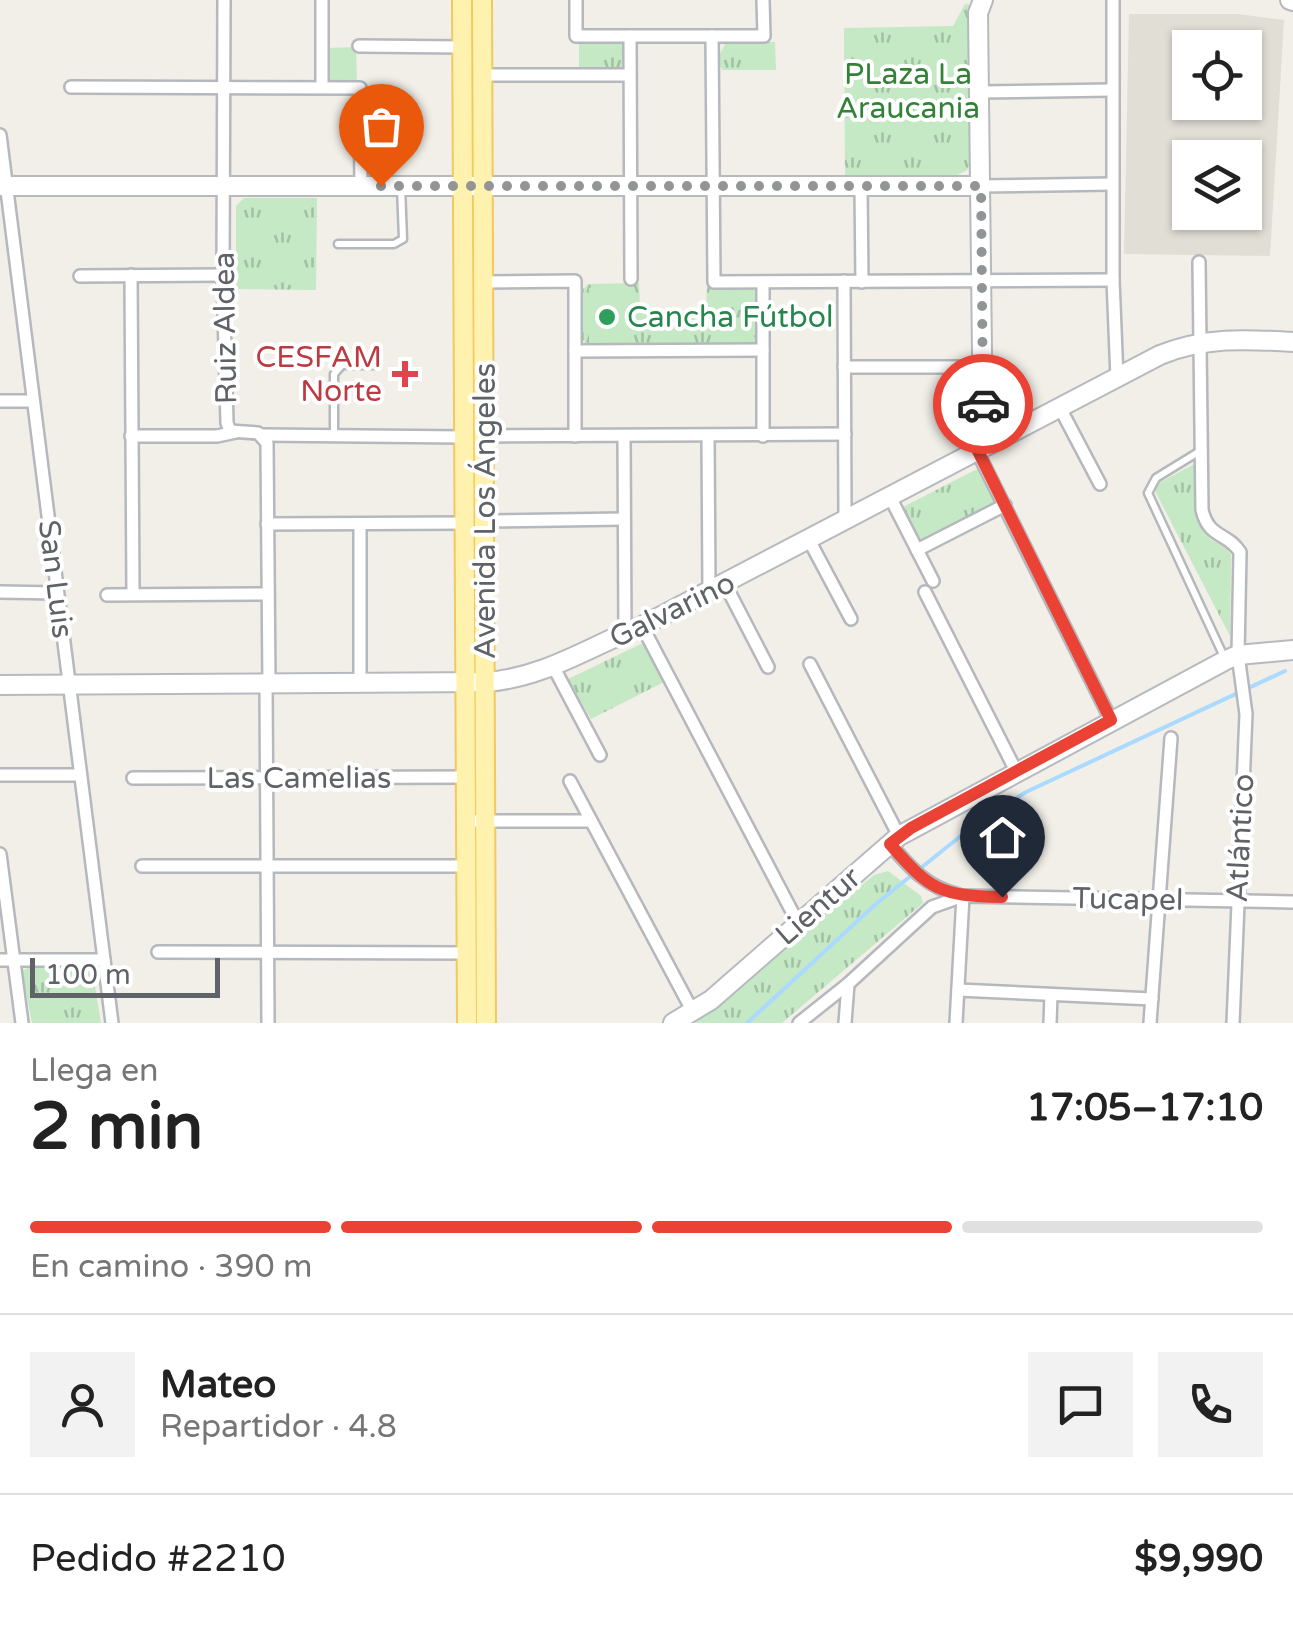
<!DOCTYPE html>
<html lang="es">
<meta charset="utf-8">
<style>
:root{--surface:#fff;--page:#f2f2f2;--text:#222;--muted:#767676;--line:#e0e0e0;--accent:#ea4335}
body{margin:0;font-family:"Varela Round",sans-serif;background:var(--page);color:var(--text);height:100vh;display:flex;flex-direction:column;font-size:38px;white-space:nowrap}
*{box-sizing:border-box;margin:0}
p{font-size:32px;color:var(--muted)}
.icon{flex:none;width:55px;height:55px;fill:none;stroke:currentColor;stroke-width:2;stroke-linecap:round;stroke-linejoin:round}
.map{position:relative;height:1023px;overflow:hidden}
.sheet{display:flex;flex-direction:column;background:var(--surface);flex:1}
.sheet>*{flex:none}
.buttons{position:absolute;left:1172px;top:30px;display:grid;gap:20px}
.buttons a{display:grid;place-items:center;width:90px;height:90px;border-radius:0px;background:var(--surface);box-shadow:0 2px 8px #0004;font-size:50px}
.scale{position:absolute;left:30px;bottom:25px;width:190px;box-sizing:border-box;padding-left:10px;border:5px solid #5f6368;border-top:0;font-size:28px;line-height:35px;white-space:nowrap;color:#5f6368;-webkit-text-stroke:8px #fff;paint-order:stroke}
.pin{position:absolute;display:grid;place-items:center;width:85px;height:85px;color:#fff;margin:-102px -42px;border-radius:50% 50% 50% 0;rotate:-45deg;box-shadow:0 0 10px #0007}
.pin .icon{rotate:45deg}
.courier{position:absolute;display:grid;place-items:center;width:100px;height:100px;margin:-50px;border:8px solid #ea4335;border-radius:50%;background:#fff;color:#222;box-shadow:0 2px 12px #0007}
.head em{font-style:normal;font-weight:800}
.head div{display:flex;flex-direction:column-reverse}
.head{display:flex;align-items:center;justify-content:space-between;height:170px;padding:0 30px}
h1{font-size:65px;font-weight:800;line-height:75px}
.bar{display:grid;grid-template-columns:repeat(4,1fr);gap:15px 10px;align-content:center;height:120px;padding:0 30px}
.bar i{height:12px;border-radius:8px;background:var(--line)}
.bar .current{background:var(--accent)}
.bar p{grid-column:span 4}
.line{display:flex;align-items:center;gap:25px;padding:0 30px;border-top:2px solid var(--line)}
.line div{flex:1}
.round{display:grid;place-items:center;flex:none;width:105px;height:105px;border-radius:0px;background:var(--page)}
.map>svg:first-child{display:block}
.education{fill:#e1ded6;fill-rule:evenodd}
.grass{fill:url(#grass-tufts)}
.pitch{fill:#c5e8c5}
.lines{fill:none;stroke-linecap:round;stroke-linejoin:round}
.stream{stroke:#aadaff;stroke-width:4}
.lane-casing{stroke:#b5b8bc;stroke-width:11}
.street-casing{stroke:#b5b8bc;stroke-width:16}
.secondary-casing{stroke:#b6babf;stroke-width:22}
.primary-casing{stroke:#f2c960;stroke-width:22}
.lane{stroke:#fff;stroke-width:6}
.street{stroke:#fff;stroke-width:11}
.secondary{stroke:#fff;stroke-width:18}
.primary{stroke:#fff2af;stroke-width:18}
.done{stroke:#929495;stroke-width:10;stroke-dasharray:0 18}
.route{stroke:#ea4335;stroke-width:12}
.leisure-dot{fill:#2e9e5b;stroke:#fff;stroke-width:4}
.health-dot{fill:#e0444e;stroke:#fff;stroke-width:4}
.labels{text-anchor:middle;stroke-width:8;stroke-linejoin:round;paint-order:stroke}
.park-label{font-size:30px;fill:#348238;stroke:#fff}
.leisure-label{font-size:30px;fill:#27864d;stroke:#fff;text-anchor:start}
.street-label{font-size:30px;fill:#5f6368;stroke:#fff}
.health-label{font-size:30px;fill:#be3a42;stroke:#fff;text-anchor:end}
</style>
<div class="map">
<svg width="1293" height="1023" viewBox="0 0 1293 1023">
<defs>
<pattern id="grass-tufts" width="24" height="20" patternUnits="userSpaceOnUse" patternTransform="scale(2.5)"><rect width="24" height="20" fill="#c5e8c5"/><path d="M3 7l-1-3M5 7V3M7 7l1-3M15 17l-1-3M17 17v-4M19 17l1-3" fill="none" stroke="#a3c0a4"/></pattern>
</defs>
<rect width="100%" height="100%" fill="#f1efe8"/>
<path class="education" d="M1129 14H1238L1284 20 1270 256 1124 254ZM1190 48H1245V102H1190ZM1190 158H1245V212H1190Z"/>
<g class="grass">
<path d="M965 4 971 5V161L967 170 952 178H845L844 28 953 26Z"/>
<path d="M622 42 623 70 579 71V43Z"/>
<path d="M726 42H775L776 70H723L720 66V54Z"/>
<path d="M356 47 357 85H326V48Z"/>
<path d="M244 198H317L316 290 236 289V206Z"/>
<path d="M639 283 640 310 706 311 707 286H750L757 292V339L753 346 589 347 582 339V290L588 284Z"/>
<path d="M1198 462C1197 485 1191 517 1206 535 1214 544 1225 544 1231 555L1230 636 1155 491 1159 483Z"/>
<path d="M979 468 996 502 919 541 903 507Z"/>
<path d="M643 643 664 682 591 719 568 679Z"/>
<path d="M888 871 921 896 923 903 782 1023H695L874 875Z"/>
<path d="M30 967 88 969 93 976 101 1023H32L22 971Z"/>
</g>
<rect class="pitch" x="589" y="288" width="36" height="58"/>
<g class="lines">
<path class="stream" d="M747 1023 877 903 977 823 1026 792 1285 671"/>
<defs>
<g id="lane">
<path d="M338 244H394L403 239 401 187"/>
<path d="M334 434V374L342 365H374"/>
<path d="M1200 451 1156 478 1148 493 1225 659"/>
</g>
<g id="street">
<path d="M224 0 223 275 227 423 230 431 258 433 267 443 269 685"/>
<path d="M322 0V87"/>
<path d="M576 0V36H764L763 0"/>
<path d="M1113 0V280L1117 378"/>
<path d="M630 36 631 279"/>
<path d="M712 36 714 282 1113 280"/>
<path d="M359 46 463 47"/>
<path d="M482 75H629"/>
<path d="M71 87 360 88 361 186"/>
<path d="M979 92 1112 90"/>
<path d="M0 135 112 1023"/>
<path d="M861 186 862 282"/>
<path d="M981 186 1112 184"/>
<path d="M1199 262 1202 510C1209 539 1227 532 1240 552L1238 655 1246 714 1233 1023"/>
<path d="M131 275 133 594"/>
<path d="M80 276 223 275"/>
<path d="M844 281 845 518"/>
<path d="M484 282 575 281V436"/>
<path d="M575 351 763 350"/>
<path d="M844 367H983"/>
<path d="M0 401H33"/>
<path d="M1060 408 1100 484"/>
<path d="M262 435 464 437"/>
<path d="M131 436H217L236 432"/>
<path d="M485 436 845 434"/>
<path d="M624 436 625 633"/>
<path d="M708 436 709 591"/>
<path d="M763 436V282"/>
<path d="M977 451 1111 720"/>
<path d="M890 497 933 581"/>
<path d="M484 521 624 519"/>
<path d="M267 524 465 523"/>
<path d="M360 524V684"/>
<path d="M809 540 851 619"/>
<path d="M917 550 1005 505"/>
<path d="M725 584 768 667"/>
<path d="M0 592 57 593"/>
<path d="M925 592 1016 771"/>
<path d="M107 595 268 594"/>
<path d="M642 626 798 923"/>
<path d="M810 664 899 836"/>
<path d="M553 666 600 755"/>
<path d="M266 685 268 1023"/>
<path d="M0 775H80"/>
<path d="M133 778 466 777"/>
<path d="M570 781 693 1012"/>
<path d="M466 821H591"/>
<path d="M890 844C911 869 927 887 959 895"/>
<path d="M0 854 22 1023"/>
<path d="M142 866H466"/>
<path d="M158 952 467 953"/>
<path d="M0 960H104"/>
<path d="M958 990 1152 999"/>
<path d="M799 1023 848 984 932 907 963 896 1293 902"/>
<path d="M845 1023 848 984"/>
<path d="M956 1023 963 896"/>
<path d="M1050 1023 1051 995"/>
<path d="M1150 1023 1171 738"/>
</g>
<g id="secondary">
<path d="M1290 0 1293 1"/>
<path d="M0 186H981"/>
<path d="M977 451 983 437 978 13 983 0"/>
<path d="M0 685 486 682C544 678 590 646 642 626L1160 355C1204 337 1246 339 1293 342"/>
<path d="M673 1023 711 1000 899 836 1226 660 1238 655 1293 650"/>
</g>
<g id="primary">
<path d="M462 0 467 1023"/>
<path d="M482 0 486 1023"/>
</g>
</defs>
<use href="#lane" class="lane-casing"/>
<use href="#street" class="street-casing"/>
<use href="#secondary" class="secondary-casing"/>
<use href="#primary" class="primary-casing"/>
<use href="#lane" class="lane"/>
<use href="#street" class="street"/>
<use href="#secondary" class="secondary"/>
<use href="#primary" class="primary"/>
</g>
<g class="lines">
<path class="done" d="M381 186H981L983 404"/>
<path class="route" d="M983 404V437L978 451 1111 720 911 828 890 844C930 890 940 896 1002 897"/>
</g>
<circle class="leisure-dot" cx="607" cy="317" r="10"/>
<path class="health-dot" d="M400 359h10v10h10v10h-10v10h-10v-10h-10v-10h10z"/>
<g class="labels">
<g class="park-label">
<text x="908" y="84">PLaza La<tspan x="908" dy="34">Araucania</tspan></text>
</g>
<g class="leisure-label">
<text x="627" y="327">Cancha Fútbol</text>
</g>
<g class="street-label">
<text transform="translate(225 328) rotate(-91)" y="10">Ruiz Aldea</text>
<text transform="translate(485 511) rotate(-90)" y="10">Avenida Los Ángeles</text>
<text transform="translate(56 579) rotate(83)" y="10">San Luis</text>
<text transform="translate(672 610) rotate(-26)" y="10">Galvarino</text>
<text x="299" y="788">Las Camelias</text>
<text transform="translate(1240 838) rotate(-87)" y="10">Atlántico</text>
<text transform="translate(1128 899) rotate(1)" y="10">Tucapel</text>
<text transform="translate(818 906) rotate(-41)" y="10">Lientur</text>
</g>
<g class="health-label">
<text x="382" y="367">CESFAM<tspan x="382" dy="34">Norte</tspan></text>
</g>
</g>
</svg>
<div class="buttons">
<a><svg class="icon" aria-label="locate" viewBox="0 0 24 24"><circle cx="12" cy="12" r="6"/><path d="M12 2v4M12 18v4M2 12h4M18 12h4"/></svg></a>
<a><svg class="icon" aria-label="layers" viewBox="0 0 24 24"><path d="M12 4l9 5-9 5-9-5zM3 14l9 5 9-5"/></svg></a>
</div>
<div class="scale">100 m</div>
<div class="pin" style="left:381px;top:186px;background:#ea580c"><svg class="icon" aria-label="bag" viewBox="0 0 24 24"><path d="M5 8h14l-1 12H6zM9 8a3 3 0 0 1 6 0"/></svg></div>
<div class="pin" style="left:1002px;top:897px;background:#1f2937"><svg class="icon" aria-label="home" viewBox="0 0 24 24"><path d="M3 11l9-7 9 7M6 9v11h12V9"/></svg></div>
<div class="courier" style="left:983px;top:404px"><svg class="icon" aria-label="car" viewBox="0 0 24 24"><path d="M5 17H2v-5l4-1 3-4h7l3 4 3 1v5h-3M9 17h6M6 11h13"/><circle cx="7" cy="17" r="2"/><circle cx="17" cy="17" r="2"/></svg></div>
</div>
<section class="sheet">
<div class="head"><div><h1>2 min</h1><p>Llega en</p></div><em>17:05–17:10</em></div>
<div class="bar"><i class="current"></i><i class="current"></i><i class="current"></i><i></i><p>En camino · 390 m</p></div>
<div class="line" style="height:180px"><a class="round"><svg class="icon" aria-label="person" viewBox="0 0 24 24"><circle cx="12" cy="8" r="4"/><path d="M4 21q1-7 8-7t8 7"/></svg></a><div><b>Mateo</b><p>Repartidor · 4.8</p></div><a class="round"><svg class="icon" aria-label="chat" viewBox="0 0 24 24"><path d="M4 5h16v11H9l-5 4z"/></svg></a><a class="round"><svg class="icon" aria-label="phone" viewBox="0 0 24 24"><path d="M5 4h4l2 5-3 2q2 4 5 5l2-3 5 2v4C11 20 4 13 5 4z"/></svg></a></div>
<div class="line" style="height:130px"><div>Pedido #2210</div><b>$9,990</b></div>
</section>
